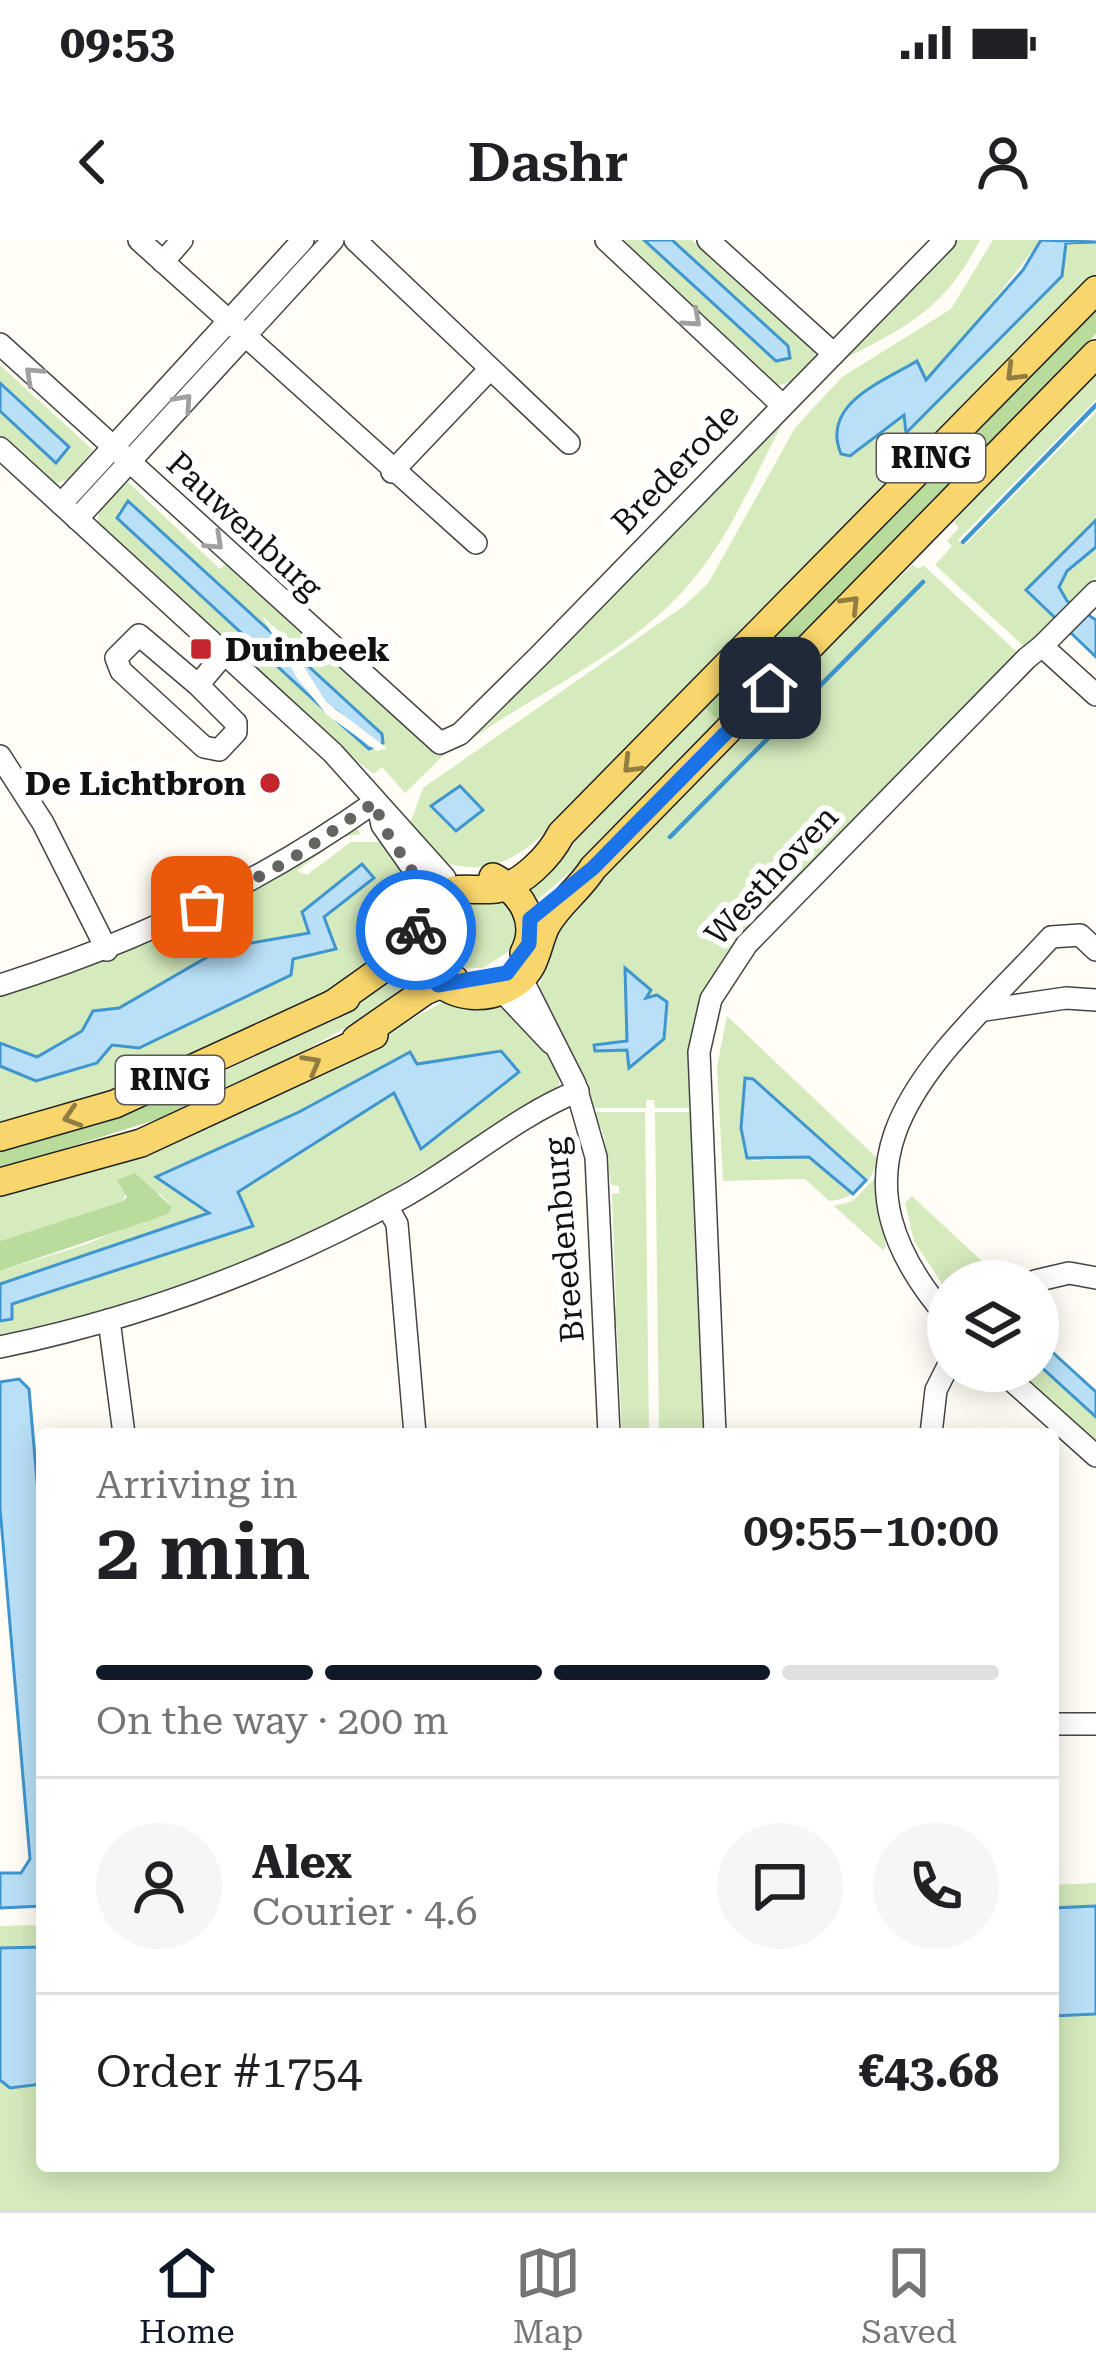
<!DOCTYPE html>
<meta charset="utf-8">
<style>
:root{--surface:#fff;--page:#f6f6f6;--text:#202124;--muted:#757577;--line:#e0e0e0;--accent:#111827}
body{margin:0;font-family:"Roboto Serif",serif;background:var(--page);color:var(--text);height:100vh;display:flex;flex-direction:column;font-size:45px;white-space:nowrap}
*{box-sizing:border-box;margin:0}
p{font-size:39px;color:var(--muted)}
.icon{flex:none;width:66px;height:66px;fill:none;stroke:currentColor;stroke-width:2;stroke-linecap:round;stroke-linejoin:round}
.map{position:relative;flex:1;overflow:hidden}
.details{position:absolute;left:36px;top:1188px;width:1023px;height:744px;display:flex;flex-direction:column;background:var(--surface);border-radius:12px;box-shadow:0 6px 30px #0003}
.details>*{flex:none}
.controls{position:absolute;left:927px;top:1020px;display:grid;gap:24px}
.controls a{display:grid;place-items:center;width:132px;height:132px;border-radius:50%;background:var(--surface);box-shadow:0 6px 30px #0003;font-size:60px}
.pin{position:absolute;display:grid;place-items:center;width:102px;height:102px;color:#fff;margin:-51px;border-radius:24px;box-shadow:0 6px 18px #0006}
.courier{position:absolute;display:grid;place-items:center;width:120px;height:120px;margin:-60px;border:9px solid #1a73e8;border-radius:50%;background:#fff;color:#222;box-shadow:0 3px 15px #0007}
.summary em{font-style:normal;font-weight:600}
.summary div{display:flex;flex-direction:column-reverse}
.summary{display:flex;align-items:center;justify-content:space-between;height:204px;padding:0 60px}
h1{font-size:78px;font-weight:600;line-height:90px}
.bar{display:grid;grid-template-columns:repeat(4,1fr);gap:18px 12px;align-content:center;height:144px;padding:0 60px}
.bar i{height:15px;border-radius:9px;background:var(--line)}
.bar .on{background:var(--accent)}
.bar p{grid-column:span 4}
.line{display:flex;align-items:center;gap:30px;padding:0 60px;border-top:3px solid var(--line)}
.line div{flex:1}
.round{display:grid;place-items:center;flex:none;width:126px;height:126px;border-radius:63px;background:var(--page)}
.status{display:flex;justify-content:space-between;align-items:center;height:84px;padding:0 60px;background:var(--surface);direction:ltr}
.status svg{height:33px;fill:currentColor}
header{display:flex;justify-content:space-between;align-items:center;height:156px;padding:0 60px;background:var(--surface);font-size:54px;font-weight:600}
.tabs{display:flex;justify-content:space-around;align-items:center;height:168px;border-top:3px solid var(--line);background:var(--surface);font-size:33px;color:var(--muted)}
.tabs a{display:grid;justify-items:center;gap:6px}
.tabs .on{color:var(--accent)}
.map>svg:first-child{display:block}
.green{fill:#d5ebbd;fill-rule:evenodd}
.forest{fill:#b9dc9c}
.water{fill:#b9e0f7;stroke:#3f96cf;stroke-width:3}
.pier{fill:#fffdf5}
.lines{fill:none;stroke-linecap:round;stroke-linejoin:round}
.stream{stroke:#3f96cf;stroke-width:4.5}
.minor-casing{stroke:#444;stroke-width:24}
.major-casing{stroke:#222;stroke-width:30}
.minor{stroke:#fff;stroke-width:21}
.major{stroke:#f9d66b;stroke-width:27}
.oneway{stroke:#a0a0a0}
.oneway2{stroke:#917d42}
.done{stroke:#646461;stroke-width:12;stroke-dasharray:0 21.6}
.route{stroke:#1a73e8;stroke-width:15}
.poi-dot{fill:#c4262e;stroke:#fff;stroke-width:4.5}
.labels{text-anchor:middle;stroke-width:12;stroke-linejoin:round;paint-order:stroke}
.shield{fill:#fff;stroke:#585858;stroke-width:3}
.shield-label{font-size:30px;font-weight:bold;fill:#111}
.street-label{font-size:33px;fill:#111;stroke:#fff}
.poi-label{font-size:33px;font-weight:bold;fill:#111;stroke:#fff;text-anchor:start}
</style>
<div class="status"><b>09:53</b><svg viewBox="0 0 49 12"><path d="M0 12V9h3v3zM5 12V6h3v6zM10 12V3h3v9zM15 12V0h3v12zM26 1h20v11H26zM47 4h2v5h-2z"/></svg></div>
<header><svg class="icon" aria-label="back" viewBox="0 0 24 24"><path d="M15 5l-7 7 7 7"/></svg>Dashr<svg class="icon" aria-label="person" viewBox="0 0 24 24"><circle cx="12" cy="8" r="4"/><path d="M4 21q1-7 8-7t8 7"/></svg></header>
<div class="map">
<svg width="1096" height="1970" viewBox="0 0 1096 1970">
<rect width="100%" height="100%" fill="#fffdf5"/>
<g class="green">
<path d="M624 0H644L776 121 788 106 672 0H692L737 42H747L813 107 815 118 792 142 774 146Z"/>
<path d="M956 0H980C944 69 911 84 845 119Z"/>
<path d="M993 0H1041L943 125 926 141 916 121 841 214 850 216 905 174 906 192 1066 3 1096 2V36L549 590C515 619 489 637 444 622L410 584 423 548 684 366 709 342 795 188 842 137 951 69Z"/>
<path d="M0 125 93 210 69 239 51 245 0 198V171L55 222 68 207 0 143Z"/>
<path d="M1096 127V160L958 300 965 305 1096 172V280L1027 350 1056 378 1026 408 935 325 952 306 947 301 959 288 954 282 997 229Z"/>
<path d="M786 177C755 234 728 303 683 351 623 417 534 453 464 505L459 501Z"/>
<path d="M128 242 220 329 227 323 445 514 405 553 382 527 374 534 338 507 97 287 100 267ZM119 270 286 407 280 409 284 417 294 413 382 494 337 479 341 475 335 470 330 474 118 279Z"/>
<path d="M1096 307V337L1070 364 1060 353V340Z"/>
<path d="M913 325 919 329 923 325 1019 414 782 657 756 630 753 633 779 661 729 713 694 868H655L654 860H646V868H591L539 746 564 674 829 400ZM626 729 646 750V758L658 756 666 763 629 826 627 810 596 811 594 806 627 802Z"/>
<path d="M702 466 722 483 609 599 536 661 525 641Z"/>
<path d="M354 585 361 594 342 597 297 631 307 635 351 602H386C408 637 413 666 391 705 369 744 148 843 98 860 66 871 33 878 0 887V826L36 841 112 805 139 808 290 735C296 692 342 663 373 638L361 624 303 671 310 692 223 708 119 768 93 771 82 791 37 817 0 803V751Z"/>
<path d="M461 661 507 663 517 687 511 710 483 728 440 727C426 698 428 675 461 661Z"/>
<path d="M410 731 420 747 223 855 216 835 315 788Z"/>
<path d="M443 762 506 769C526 787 566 820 558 849L333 985 172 1052 0 1099V1081L12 1079 11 1064 252 986 237 953 388 855 395 853 420 908 494 811 417 824 410 812 299 872 158 936 210 973 0 1044V1031L87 1004 172 967 160 954 126 953 123 961 0 1001V952L371 801Z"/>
<path d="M727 776 877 918C875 942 852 960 829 961L805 939 723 941 717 827ZM745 839H753L865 940 853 953 809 917 753 921Z"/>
<path d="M592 872H645L649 1194H622L617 1088 610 1083V1070L616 1065 612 954 619 953V946L611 945 603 892Z"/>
<path d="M655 872H694L708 1194H659Z"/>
<path d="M876 937 886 1006 883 1010 834 966 853 961Z"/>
<path d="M912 956 1002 1040 1001 1041H948V1053L914 1001 905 963Z"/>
<path d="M1038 1124 1096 1177V1205L1016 1131H1038Z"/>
<path d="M1096 1643V1666L1053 1668V1645Z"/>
<path d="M42 1685V1707L0 1708V1686Z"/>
<path d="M1096 1774V1970H0V1840L10 1848 42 1844V1926H1053V1776Z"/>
</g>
<g class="forest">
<path d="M1096 69V94L722 483 702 466Z"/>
<path d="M216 835 223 855 196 867 0 929V911L119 877Z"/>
<path d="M135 933 172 967 168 974 0 1031V1001L123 961 127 957 117 940Z"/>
</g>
<g class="water">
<path d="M644 0H672L788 106 790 118 776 121Z"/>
<path d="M1041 0 1096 2 1066 3 1062 36 906 193 904 175 850 216 841 214C820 164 882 142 917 121L926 140 1023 30Z"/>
<path d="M0 143 69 207 56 223 0 171Z"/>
<path d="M128 261 287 407 281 410 283 417 294 413 382 494 383 503 369 509 336 480 340 474 335 470 330 475 117 278Z"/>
<path d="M1096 280V307L1067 331 1059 347 1067 361 1096 380V417L1026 350Z"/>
<path d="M460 546 483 570 456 591 431 566Z"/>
<path d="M362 624 374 638 324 677 336 709 293 719 291 735 139 808 112 805 97 823 36 841 0 826V803L37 817 82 791 93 771 119 768 223 708 309 693 302 672Z"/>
<path d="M625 728 651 750 646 758 657 755 667 762 664 799 629 828 627 810 595 811 594 805 627 801Z"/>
<path d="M501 811 519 832 421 909 394 853 238 952 253 986 12 1064V1079L0 1081V1044L209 973 156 937 299 872 410 812 417 824Z"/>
<path d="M745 838 753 839 866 940 853 954 809 917 747 918 741 888Z"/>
<path d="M1038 1099 1096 1152V1177L1038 1124Z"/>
<path d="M19 1139 29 1149 42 1299V1666L0 1668V1633H21L30 1619 0 1268V1142Z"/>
<path d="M1096 1666V1774L1053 1776V1668Z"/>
<path d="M42 1707V1844L10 1848 0 1840V1708Z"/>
</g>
<path class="pier" d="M262 376 285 397 326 462 387 508 377 511 327 475 297 438Z"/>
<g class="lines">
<g class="stream">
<path d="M963 302 1096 165"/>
<path d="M670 597 923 342"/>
</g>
<defs>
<g id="minor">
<path d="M139 0 476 303"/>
<path d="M355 0 569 203"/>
<path d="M606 0 782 165"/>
<path d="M708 0 834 114"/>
<path d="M163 22 182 0"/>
<path d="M0 104 440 503 460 494 539 416 945 0"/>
<path d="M0 208 333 513 445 638"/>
<path d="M392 232 489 130"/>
<path d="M61 264 303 0"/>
<path d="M77 279 333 0"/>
<path d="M1042 406 1096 352"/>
<path d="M198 445 236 483V492L219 510 204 507 121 431 116 418 139 395 198 445 224 414"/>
<path d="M0 516 43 583 107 710"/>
<path d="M378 566 382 585 428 650"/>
<path d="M522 739 575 844 596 917 609 1194"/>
<path d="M0 745C135 703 259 644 375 562"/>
<path d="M501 750 551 803"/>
<path d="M985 770 1066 758 1096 760"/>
<path d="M387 966 397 984 415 1194"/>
<path d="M1035 1041 1069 1033 1096 1038"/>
<path d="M948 1078C805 913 941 817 1051 697L1080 695 1096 710"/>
<path d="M109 1080 124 1194"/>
<path d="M0 1107C141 1078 279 1026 405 956 463 924 516 876 578 851"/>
<path d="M1001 1131 1096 1216"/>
<path d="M715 1194 699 812 711 759 747 704 1027 418 1042 406 1096 455"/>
<path d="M931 1194 936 1150 948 1126"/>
<path d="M1053 1484H1096"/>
</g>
<g id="major">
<path d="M493 637C522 653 540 682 524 713"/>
<path d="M428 650 431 660C388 720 456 783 516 743 537 728 536 707 546 686 558 664 580 649 593 628L1096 114"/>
<path d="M431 660C455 643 469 652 496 649 521 646 550 616 561 594L1096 50"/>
<path d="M333 764 395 720 406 683"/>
<path d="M356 799 425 751 454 739"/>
<path d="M0 897 115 864 346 758"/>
<path d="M0 942 141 903 374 795"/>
</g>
</defs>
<use href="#minor" class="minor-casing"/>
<use href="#major" class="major-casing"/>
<use href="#minor" class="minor"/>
<use href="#major" class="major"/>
</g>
<defs><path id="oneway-chevron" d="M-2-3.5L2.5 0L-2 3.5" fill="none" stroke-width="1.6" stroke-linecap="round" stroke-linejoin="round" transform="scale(3)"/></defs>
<g class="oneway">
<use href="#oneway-chevron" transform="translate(693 79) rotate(42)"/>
<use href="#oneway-chevron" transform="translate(33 135) rotate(-137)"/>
<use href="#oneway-chevron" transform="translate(184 162) rotate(-48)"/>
<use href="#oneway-chevron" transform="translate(215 302) rotate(43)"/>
</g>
<g class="oneway2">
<use href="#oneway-chevron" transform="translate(1014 133) rotate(135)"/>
<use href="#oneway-chevron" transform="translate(851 364) rotate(-46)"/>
<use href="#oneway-chevron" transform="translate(631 525) rotate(135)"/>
<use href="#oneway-chevron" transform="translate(312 824) rotate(-29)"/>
<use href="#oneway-chevron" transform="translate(72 877) rotate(163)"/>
</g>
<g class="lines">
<path class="done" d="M202 667 290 620 375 562 382 585 431 660 416 690"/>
<path class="route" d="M416 690 423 728 438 745 507 733 529 704 530 679 593 628 770 448"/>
</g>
<g class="poi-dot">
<rect x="189" y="397" width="24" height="24" rx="6"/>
<circle cx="270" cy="543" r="12"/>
</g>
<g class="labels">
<g class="shield">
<rect x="877" y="194" width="108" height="48" rx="9"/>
<rect x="116" y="816" width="108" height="48" rx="9"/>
</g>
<g class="shield-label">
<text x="931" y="228">RING</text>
<text x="170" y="850">RING</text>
</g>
<g class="street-label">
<text transform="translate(675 228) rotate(-46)" y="12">Brederode</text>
<text transform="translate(245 285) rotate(43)" y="12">Pauwenburg</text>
<text transform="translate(771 635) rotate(-47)" y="12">Westhoven</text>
<text transform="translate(563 1000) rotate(-95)" y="12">Breedenburg</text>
</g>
<g class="poi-label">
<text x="225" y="421">Duinbeek</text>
<text x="246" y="555" text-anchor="end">De Lichtbron</text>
</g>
</g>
</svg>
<div class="controls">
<a><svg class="icon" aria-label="layers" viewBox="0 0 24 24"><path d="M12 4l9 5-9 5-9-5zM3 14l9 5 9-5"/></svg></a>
</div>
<div class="pin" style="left:202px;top:667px;background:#ea580c"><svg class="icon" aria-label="bag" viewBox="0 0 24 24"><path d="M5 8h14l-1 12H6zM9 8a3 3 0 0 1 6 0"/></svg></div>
<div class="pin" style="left:770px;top:448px;background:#1f2937"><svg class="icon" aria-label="home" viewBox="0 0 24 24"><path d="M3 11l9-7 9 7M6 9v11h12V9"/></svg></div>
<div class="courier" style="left:416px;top:690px"><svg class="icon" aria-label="bike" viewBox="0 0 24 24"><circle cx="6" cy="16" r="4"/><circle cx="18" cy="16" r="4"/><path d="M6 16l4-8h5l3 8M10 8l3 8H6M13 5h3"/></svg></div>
<section class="details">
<div class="summary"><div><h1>2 min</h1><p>Arriving in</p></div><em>09:55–10:00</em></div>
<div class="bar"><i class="on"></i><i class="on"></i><i class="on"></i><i></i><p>On the way · 200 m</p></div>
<div class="line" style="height:216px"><a class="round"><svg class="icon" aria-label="person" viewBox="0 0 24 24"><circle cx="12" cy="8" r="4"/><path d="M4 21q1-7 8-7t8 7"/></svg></a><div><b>Alex</b><p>Courier · 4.6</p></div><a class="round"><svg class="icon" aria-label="chat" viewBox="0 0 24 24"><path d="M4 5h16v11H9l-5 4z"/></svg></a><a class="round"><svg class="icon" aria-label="phone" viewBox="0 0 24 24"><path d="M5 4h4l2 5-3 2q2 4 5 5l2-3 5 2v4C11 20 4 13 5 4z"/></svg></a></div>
<div class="line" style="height:156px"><div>Order #1754</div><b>€43.68</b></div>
</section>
</div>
<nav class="tabs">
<a class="on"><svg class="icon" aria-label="home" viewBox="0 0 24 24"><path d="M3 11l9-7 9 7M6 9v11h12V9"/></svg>Home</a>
<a><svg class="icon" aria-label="map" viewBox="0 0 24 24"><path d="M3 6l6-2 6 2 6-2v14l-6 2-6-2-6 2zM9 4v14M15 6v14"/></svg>Map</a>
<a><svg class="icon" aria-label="saved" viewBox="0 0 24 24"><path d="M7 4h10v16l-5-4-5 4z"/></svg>Saved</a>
</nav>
